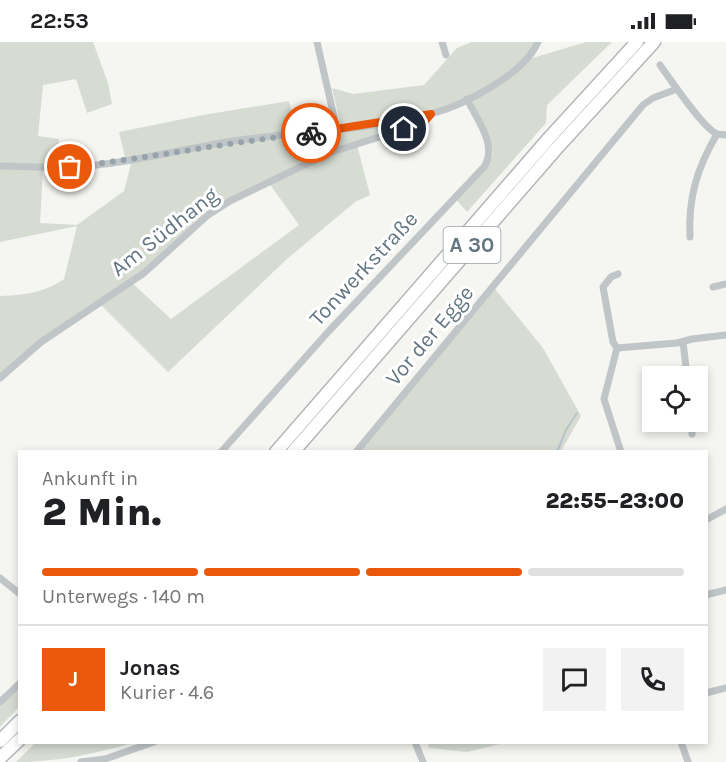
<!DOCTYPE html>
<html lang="de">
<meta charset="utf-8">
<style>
:root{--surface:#fff;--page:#f2f2f2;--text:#202124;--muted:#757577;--line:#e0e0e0;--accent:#ea580c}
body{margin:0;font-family:Karla,sans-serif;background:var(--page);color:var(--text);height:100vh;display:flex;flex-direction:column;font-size:22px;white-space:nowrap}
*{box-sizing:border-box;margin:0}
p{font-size:20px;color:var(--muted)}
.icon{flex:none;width:33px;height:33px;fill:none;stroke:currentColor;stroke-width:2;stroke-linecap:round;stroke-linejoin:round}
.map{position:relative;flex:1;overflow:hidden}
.panel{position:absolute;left:18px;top:408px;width:690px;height:294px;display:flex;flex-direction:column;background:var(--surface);border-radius:0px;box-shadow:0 3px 9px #0003}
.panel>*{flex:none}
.buttons{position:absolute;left:642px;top:324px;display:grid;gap:12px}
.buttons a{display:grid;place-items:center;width:66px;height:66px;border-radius:0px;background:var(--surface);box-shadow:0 3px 9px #0003;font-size:30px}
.pin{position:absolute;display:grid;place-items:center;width:51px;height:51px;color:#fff;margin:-26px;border:3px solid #fff;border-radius:50%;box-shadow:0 2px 6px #0007}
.courier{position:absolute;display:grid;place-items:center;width:60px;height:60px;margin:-30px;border:4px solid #ea580c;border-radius:50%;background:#fff;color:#222;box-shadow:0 2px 8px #0007}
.head em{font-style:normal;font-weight:800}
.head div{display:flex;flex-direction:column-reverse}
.head{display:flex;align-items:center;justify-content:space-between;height:102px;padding:0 24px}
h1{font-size:39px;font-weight:800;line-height:45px}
.bar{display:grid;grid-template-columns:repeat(4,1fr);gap:9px 6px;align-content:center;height:72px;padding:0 24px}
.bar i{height:8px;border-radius:4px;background:var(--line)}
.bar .current{background:var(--accent)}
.bar p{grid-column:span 4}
.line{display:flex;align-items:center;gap:15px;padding:0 24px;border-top:2px solid var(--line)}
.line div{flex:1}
.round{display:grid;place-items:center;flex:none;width:63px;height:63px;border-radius:0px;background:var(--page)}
.status{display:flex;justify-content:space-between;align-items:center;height:42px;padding:0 30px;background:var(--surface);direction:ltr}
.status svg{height:16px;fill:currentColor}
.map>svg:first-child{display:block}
.green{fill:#d6dcd2}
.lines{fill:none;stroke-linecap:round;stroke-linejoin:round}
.stream{stroke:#b7c5c8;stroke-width:2}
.motorway-casing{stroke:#b3b7ba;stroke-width:15}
.minor{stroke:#c0c5c7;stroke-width:7}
.motorway{stroke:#fff;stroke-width:12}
.done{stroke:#96a3aa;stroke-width:6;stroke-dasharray:0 10.8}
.route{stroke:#ea580c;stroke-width:8}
.labels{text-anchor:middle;stroke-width:6;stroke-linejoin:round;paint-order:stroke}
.shield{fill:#fff;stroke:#92a0a8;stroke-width:1.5}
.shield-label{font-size:21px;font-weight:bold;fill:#637783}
.street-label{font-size:22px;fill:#637783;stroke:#fff}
</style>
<div class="status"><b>22:53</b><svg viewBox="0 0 49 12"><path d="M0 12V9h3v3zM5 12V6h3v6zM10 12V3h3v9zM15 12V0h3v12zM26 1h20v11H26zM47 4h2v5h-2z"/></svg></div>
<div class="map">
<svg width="726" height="720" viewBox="0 0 726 720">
<rect width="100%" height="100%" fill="#f5f5f1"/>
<g class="green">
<path d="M0 0H93L108 41 112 62 87 71 76 37 43 43 38 94 59 97 55 126 43 127 40 181 77 183 124 149 132 118 126 119 119 90 203 73 289 59 298 94 342 89 332 46 353 52 424 43 457 6 472 0H535L523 19 586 0H612L547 63 546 81 467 170 455 156C466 145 485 131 491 117 499 102 474 71 466 57L423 79 328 111 229 158 131 240 171 277 299 183 269 141 329 112 357 103 370 153 355 160 287 217 168 330 99 261 0 333V254C24 253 43 251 64 237L77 184 0 200Z"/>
<path d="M495 247 543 306 581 374 561 409 359 410Z"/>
<path d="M19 645V665L0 685V663Z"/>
<path d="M35 701V700L132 701C95 712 55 720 16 720Z"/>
<path d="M428 701V700L504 701 467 710 429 706Z"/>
</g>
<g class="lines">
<path class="stream" d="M557 410 566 388 577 371"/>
<defs>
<g id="motorway">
<path d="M276 410 550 95 637 0"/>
<path d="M293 410 556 107 654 0"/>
<path d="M0 699 20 679"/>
<path d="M0 716 20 697"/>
</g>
</defs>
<use href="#motorway" class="motorway-casing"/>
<g class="minor">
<path d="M317 0 337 88"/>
<path d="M442 0 446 13"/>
<path d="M660 23C670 37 703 86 717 92 718 92 725 93 726 93"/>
<path d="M0 124C23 124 46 126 69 125 126 123 183 106 240 98 303 89 369 89 430 72 463 64 524 32 538 0"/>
<path d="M690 195C688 156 697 126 717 92"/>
<path d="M618 232 611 235 603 245 613 300 617 306 604 357 621 410"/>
<path d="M713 245 726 242"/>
<path d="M683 300 687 334"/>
<path d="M617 306 677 301 692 297 726 293"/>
<path d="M0 336 41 300 144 231 208 173 230 159 329 111 423 81 431 72"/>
<path d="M691 380 692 392"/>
<path d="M221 410 328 290 484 125C498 103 477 78 467 57"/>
<path d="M356 410 643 63 653 56 677 47"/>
<path d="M706 478 726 467"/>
<path d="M0 536 20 552"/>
<path d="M706 553 726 548"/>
<path d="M706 651 726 646"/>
<path d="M0 660 20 641"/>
<path d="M415 700 423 720"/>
<path d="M681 700 688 720"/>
<path d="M81 720 105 717 154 700"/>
</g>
<use href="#motorway" class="motorway"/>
</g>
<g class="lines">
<path class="done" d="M70 125C150 116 230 100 311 91"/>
<path class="route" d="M311 91 431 72 423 81 404 87"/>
</g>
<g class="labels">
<rect class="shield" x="443.5" y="185" width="57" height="36" rx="4.5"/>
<g class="shield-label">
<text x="472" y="210">A 30</text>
</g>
<g class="street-label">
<text transform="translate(164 189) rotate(-38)" y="8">Am Südhang</text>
<text transform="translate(363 226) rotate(-47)" y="8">Tonwerkstraße</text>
<text transform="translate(429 293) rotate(-50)" y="8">Vor der Egge</text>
</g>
</g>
</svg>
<div class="buttons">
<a><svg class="icon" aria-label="locate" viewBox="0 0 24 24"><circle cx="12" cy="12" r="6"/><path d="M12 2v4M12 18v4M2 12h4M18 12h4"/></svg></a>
</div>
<div class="pin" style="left:70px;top:125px;background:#ea580c"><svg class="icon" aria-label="bag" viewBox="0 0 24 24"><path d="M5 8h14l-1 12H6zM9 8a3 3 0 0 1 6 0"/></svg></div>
<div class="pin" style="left:404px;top:87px;background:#1f2937"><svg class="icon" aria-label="home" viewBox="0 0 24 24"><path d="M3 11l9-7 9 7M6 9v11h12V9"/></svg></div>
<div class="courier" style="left:311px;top:91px"><svg class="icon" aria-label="bike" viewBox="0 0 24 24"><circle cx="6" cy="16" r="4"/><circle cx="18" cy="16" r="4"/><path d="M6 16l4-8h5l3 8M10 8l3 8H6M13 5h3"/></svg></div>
<section class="panel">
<div class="head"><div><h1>2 Min.</h1><p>Ankunft in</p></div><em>22:55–23:00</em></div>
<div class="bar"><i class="current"></i><i class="current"></i><i class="current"></i><i></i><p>Unterwegs · 140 m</p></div>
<div class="line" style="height:108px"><b class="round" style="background:var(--accent);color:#fff">J</b><div><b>Jonas</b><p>Kurier · 4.6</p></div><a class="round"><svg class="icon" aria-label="chat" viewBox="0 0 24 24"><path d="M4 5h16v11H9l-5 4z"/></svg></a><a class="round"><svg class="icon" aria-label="phone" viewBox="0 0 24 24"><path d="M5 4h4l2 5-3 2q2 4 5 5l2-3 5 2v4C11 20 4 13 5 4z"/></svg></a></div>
</section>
</div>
